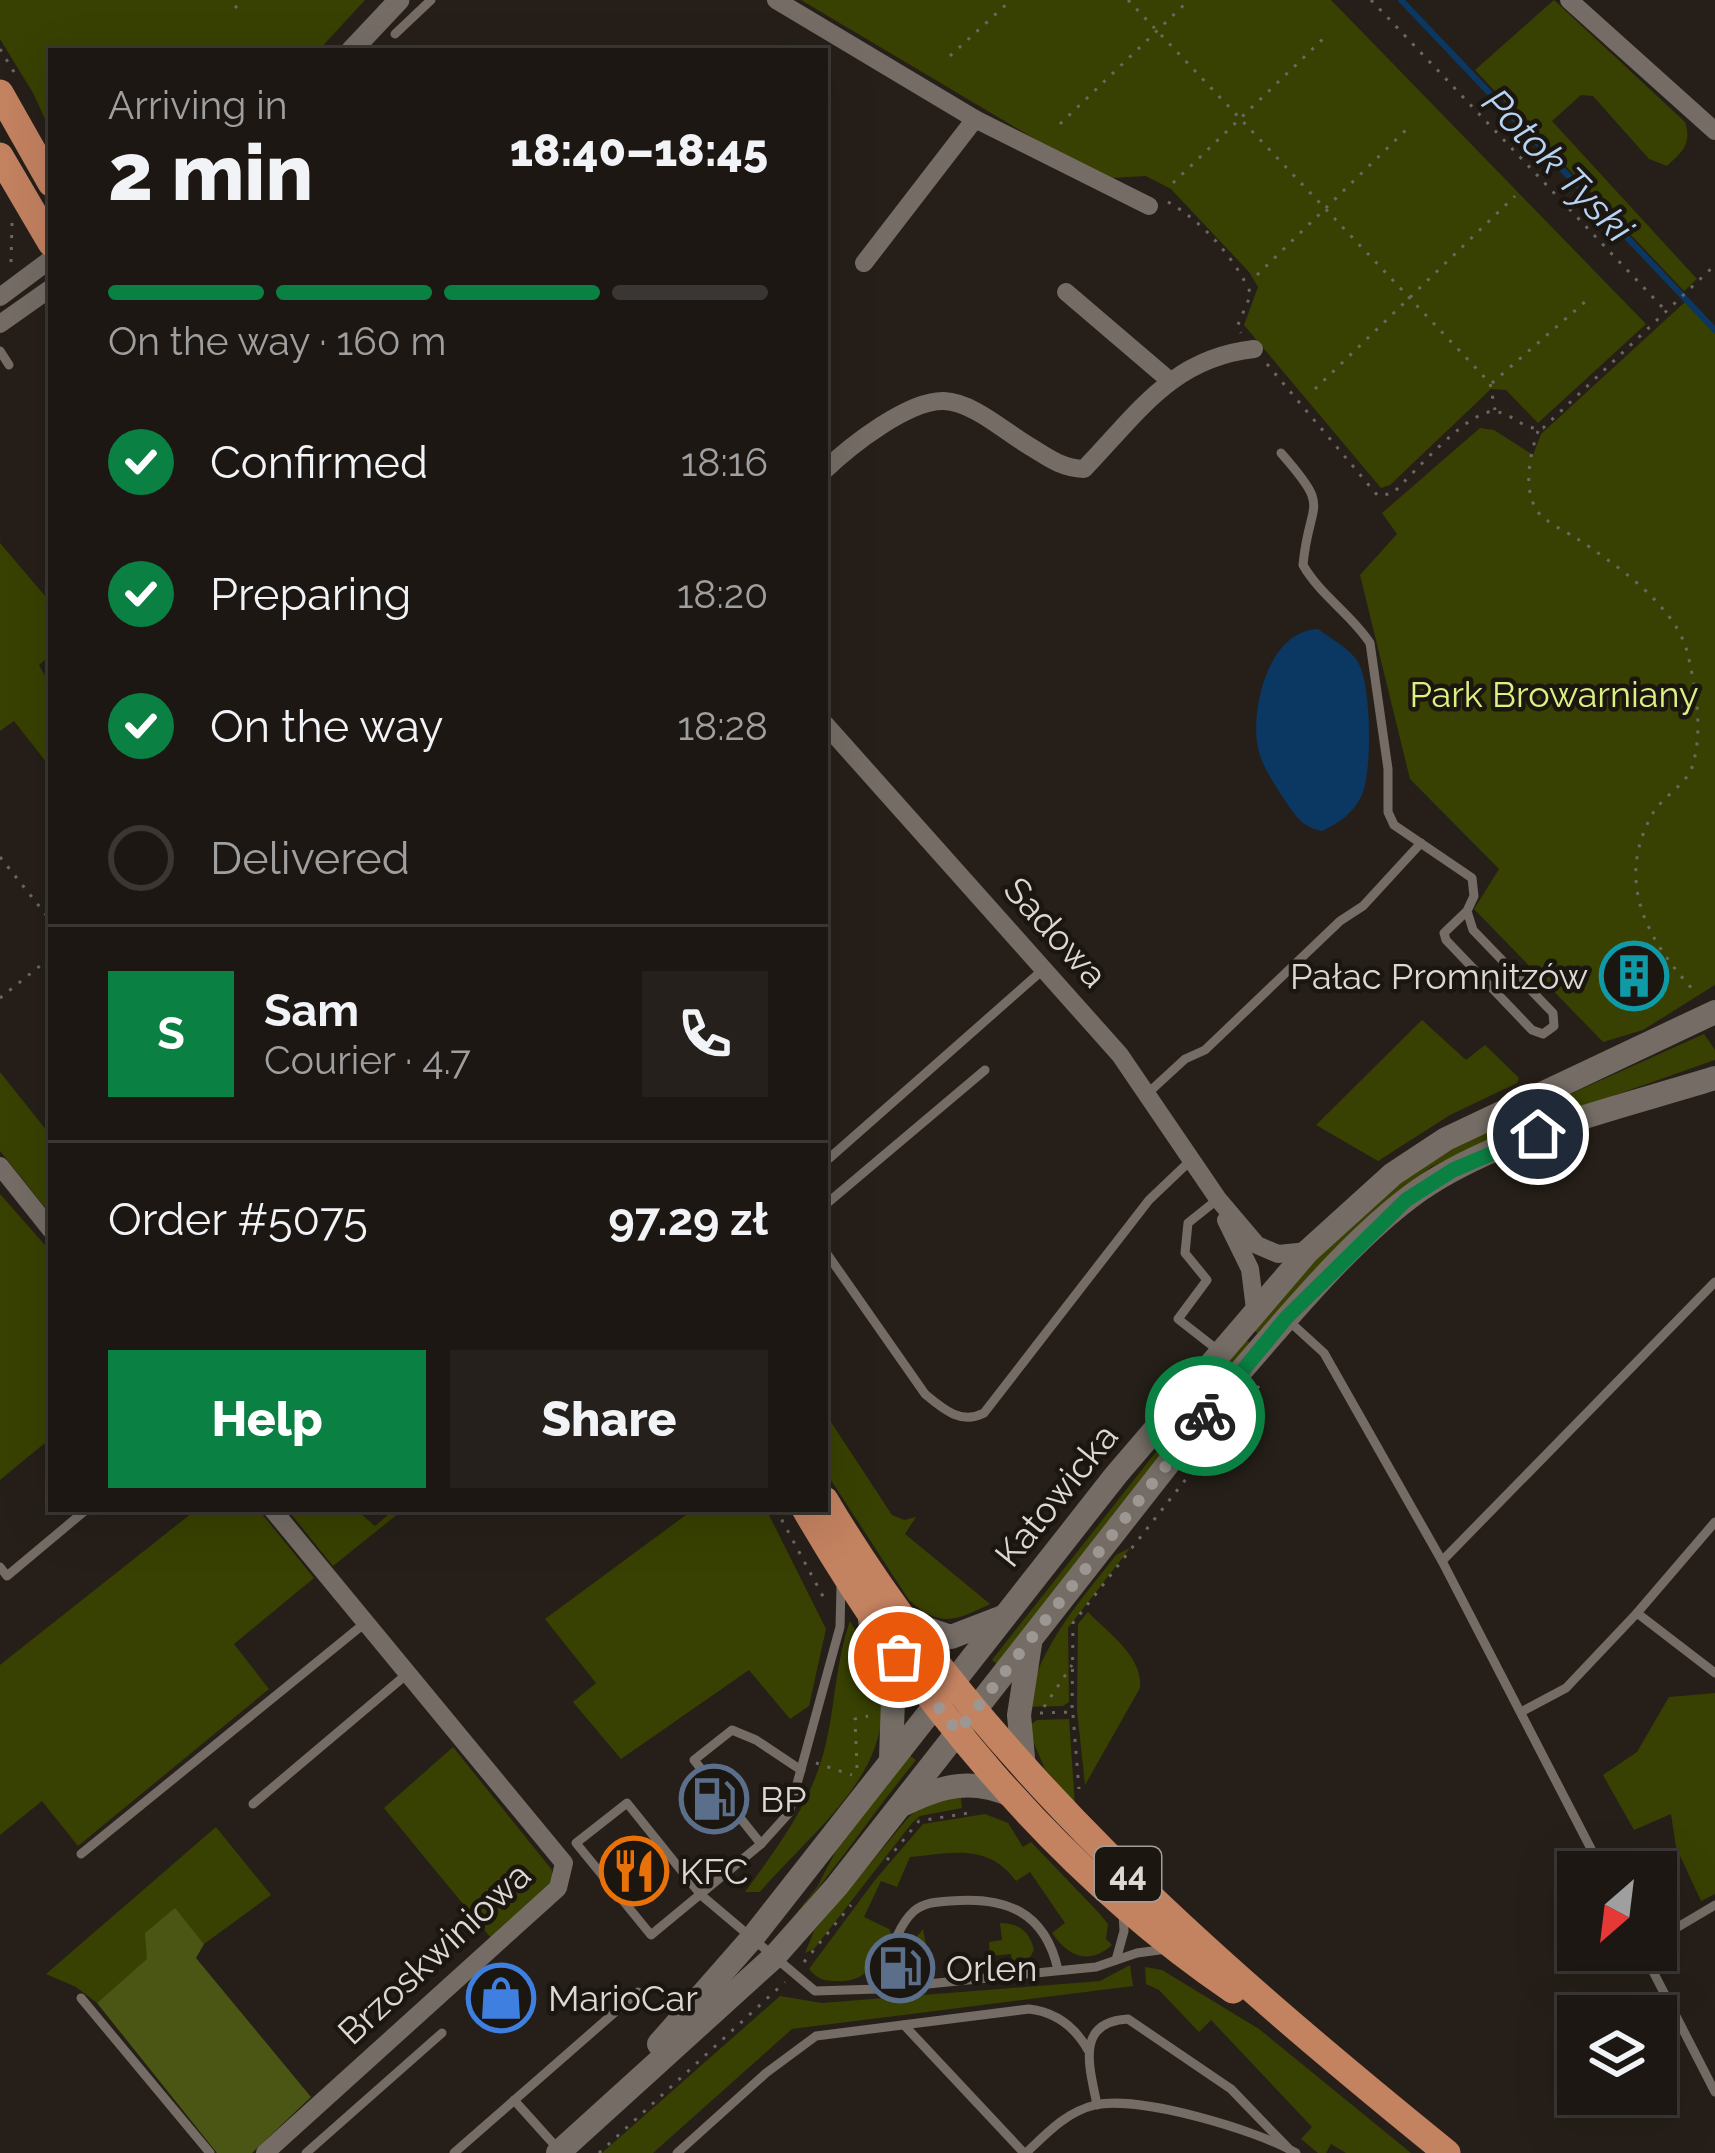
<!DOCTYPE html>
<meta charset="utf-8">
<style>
:root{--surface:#1c1713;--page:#25201c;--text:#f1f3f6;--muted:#a09fa0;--line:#3a3633;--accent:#0b8043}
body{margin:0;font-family:Raleway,sans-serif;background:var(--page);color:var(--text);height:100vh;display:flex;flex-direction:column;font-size:45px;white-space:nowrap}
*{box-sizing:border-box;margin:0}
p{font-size:39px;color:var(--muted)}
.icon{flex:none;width:66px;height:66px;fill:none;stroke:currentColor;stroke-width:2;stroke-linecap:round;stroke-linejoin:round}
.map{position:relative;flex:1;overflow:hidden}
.side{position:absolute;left:48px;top:48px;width:780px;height:1464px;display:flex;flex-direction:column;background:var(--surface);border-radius:0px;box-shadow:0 12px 48px #0002,0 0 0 3px var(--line)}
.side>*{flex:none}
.needle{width:78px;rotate:208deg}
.buttons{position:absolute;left:1557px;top:1851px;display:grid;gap:24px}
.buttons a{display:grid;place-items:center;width:120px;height:120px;border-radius:0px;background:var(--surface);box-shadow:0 12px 48px #0002,0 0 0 3px var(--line);font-size:60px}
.pin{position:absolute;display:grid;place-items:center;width:102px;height:102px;color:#fff;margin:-51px;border:6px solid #fff;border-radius:50%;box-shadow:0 3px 12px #0007}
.courier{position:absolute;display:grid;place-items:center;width:120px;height:120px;margin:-60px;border:9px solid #0b8043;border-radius:50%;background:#fff;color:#222;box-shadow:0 3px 15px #0007}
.summary em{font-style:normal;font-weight:800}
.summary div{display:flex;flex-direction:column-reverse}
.summary{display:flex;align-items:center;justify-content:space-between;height:204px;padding:0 60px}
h1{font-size:78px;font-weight:800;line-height:90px}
.bar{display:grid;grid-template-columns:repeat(4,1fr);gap:18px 12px;align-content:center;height:144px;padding:0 60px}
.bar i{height:15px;border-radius:9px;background:var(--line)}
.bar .active{background:var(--accent)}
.bar p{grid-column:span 4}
.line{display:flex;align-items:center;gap:30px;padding:0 60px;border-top:3px solid var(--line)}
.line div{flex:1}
.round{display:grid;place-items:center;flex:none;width:126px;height:126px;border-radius:0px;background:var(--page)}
ol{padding:0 60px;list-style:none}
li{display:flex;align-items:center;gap:36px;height:132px}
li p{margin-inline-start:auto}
li .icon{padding:12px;border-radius:50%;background:var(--accent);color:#fff;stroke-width:4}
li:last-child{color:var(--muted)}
li i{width:66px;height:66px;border:6px solid var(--line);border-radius:50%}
.primary-button{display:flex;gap:24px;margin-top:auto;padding:24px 60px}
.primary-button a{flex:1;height:138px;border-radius:0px;background:var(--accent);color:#fff;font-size:48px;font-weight:800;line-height:138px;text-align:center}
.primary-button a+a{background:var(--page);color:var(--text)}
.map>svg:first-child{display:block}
.green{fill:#384101}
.forest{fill:#4b5614}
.water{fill:#0b3862}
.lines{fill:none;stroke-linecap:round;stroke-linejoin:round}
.stream{stroke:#0b3862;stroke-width:6}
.path{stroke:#6d6761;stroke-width:3;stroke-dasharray:3 9;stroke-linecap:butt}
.service{stroke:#746c65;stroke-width:9}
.minor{stroke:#746c65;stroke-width:18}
.tertiary{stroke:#746c65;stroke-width:21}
.secondary{stroke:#746c65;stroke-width:24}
.primary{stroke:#c38260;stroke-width:27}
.done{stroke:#9d9793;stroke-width:12;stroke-dasharray:0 21.6}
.route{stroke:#0b8043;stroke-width:15}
.labels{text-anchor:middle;stroke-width:9;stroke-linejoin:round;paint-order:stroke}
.shield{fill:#1c1610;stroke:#a39e99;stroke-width:3}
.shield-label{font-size:33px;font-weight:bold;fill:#ddd8d4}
.park-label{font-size:36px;fill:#dcf180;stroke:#1c1610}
.street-label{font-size:36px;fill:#ddd8d4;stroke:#1c1610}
.poi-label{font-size:36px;fill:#ddd8d4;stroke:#1c1610;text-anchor:start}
.water-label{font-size:39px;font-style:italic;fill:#b6d3f4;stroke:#1c1610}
</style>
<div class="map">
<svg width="1715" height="2153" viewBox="0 0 1715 2153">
<rect width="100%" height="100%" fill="#261f19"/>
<g class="green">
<path d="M0 0H365L318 51H51V132L33 93 0 39Z"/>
<path d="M801 0H1331L1646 324 1538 423 1506 390 1491 389 1390 485 1381 488 1244 325 1258 287 1249 272 1171 189 1146 176 1110 178 1040 142Z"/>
<path d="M1554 0 1685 122C1692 144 1683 151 1667 166L1649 159 1593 96 1581 95 1552 121 1697 279 1684 291 1475 70Z"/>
<path d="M1685 302 1715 334V985L1643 1030 1603 1042 1474 909 1499 869 1410 779 1360 575 1397 534 1382 513 1480 428 1494 430 1533 455 1541 434Z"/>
<path d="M0 543 51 603V655L39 665 51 686V768L14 721 0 731Z"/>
<path d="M1422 1020 1466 1060 1485 1045 1519 1078 1517 1083 1450 1115 1378 1161 1316 1125Z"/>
<path d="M1704 1034 1715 1050V1060L1501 1135 1431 1167 1375 1210 1257 1333 1252 1329 1316 1258 1395 1185 1463 1142Z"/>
<path d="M0 1072 51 1136V1215L0 1151Z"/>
<path d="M0 1194 51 1252V1438L0 1480Z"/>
<path d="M1245 1339 1250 1343 998 1665 992 1660Z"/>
<path d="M825 1413 892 1515 904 1520 916 1517 905 1534 990 1604C955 1621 940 1628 909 1600L825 1471Z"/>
<path d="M197 1509H258L314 1578 234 1644 269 1689 78 1846 42 1801 0 1835V1665Z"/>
<path d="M287 1509H355L375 1526 395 1509H404L333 1566Z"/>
<path d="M694 1509H766L826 1629 809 1706 790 1719 749 1670 621 1759 573 1702 596 1683 545 1619Z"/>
<path d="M1130 1548 1068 1628 1069 1702 1063 1706 1026 1707C1043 1641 1075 1608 1116 1555Z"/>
<path d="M1088 1612C1109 1634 1143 1656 1140 1688L1085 1785 1077 1710 1078 1624Z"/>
<path d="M850 1621C857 1635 868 1648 873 1662 912 1761 816 1826 760 1892H745C779 1845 813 1801 826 1743 836 1700 835 1665 850 1621Z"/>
<path d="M1715 1693V1894L1701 1901 1676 1847 1671 1814 1634 1830 1603 1775 1637 1752 1669 1697Z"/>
<path d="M1069 1719 1075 1805 1045 1769 1027 1727 1037 1720Z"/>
<path d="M453 1747 552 1870V1886L491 1938 384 1808Z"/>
<path d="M909 1755 916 1760C872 1814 834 1872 788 1924L817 1887 838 1847Z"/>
<path d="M960 1790 962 1808 920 1816 912 1823 814 1949 805 1953 814 1931 908 1818 919 1808Z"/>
<path d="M985 1814 1008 1823 1023 1847 1031 1842 1098 1912 1108 1924 1106 1939 1112 1945C1088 1966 1068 1956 1052 1933L1065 1923 1030 1872 1016 1881C988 1843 952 1853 910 1857L897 1887 881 1881 864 1917 889 1929 891 1933C877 1961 869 1983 835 1981 822 1981 817 1978 809 1969L875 1880 923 1824Z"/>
<path d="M216 1827 271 1895 204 1944 175 1909 148 1959 97 2003 76 1987 46 1974Z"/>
<path d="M1000 1923C1019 1923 1030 1932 1034 1950L1027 1963 1013 1967 1011 1954 990 1956 989 1942 1002 1940Z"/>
<path d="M923 1929 931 1974 912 1979 903 1960 905 1951Z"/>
<path d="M1130 1965 1133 1986 792 2029 653 2153H602L780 1996 822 2003 1100 1981Z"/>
<path d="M1145 1967 1162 1970 1259 2029 1411 2153H1346L1331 2144 1326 2153H1318L1301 2139 1312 2127 1211 2020 1199 2032 1159 1990 1146 1984Z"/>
</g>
<path class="forest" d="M175 1908 204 1944 196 1958 311 2097 252 2153H217L97 2003 147 1959 145 1933Z"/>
<path class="water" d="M1318 629C1330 638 1347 647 1356 659 1372 680 1372 767 1363 792 1355 812 1341 822 1322 831 1303 827 1297 818 1286 802 1274 783 1261 766 1257 743 1252 702 1270 631 1318 629Z"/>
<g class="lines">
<path class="stream" d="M1401 0 1715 330"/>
<g class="path">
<path d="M1128 0 1490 383 1495 410"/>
<path d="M1371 0 1666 311"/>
<path d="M235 8 243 0"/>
<path d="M0 49 17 77"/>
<path d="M950 56 1011 0"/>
<path d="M1060 124 1189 0"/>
<path d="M1173 183 1325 37"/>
<path d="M1168 202C1202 221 1235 258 1251 294L1237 327 1241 333"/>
<path d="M11 262 12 223"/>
<path d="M1257 275 1409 127"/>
<path d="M1267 364 1378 496 1393 493C1413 474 1473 404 1498 412 1516 416 1524 431 1543 428L1715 265"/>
<path d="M1492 383 1586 301"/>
<path d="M1315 389 1515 196"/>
<path d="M1538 431C1530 455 1522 489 1538 512 1545 522 1565 531 1576 538 1615 564 1677 606 1688 655 1696 690 1703 729 1693 764 1688 784 1663 796 1653 813 1613 883 1649 943 1697 994"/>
<path d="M0 857 51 921"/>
<path d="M0 998 51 957"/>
<path d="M776 1509 826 1602"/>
<path d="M1044 1707 1072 1665"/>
<path d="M1040 1713 1072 1712 1073 1623 1259 1386"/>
<path d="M1073 1715 1079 1789"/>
<path d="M816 1763 852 1775"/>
<path d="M857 1768 855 1719 868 1716"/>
<path d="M887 1860 919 1821 969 1813 968 1809"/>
<path d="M804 1962 851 1905"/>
<path d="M599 2153 785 1982"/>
</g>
<g class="service">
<path d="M395 34 431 0"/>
<path d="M0 351 9 365"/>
<path d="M1281 453C1333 512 1309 498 1303 565 1320 595 1351 614 1370 643L1388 769V812L1394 825 1472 878 1474 896 1467 911 1473 930 1553 1013 1554 1026 1543 1034 1532 1030 1446 940 1444 933 1467 911"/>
<path d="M1148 1093 1185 1059 1205 1050 1340 921 1363 906 1421 843"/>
<path d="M825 1162 1045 968"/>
<path d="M1218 1199 1188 1223 1185 1253 1207 1280 1178 1319 1219 1351"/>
<path d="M825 1205 985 1070"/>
<path d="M825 1251 925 1394C943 1409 961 1425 984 1413L1149 1200 1191 1160"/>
<path d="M1290 1322 1324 1353 1442 1561 1603 1872"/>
<path d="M1442 1561 1715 1282"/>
<path d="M0 1567 7 1576 87 1509"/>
<path d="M841 1587 840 1627 789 1813 761 1844 651 1935 576 1843 627 1803 701 1895 815 1991 878 1989 1096 1967 1137 1953 1167 1949"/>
<path d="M1637 1613 1715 1522"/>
<path d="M1521 1712 1566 1688 1637 1613 1715 1673"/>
<path d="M253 1804 407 1674"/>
<path d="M761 1844 694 1760 732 1730 756 1740 801 1770"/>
<path d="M81 1854 365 1623"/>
<path d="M1656 1940 1715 1905"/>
<path d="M1642 1950 1715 2092"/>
<path d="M1116 1960 1124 1931 1123 1912"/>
<path d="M878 1989C888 1965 894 1929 914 1911 925 1902 937 1902 950 1901 1005 1896 1045 1911 1058 1970"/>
<path d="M81 1998 210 2153"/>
<path d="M904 2025 1024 2153"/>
<path d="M514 2100 559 2150"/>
<path d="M1097 2105C1090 2068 1074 2022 1128 2019L1231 2089 1288 2148"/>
<path d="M306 2153 442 2033"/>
<path d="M454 2153 638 1992"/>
<path d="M677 2153 766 2073 816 2036 1029 2009C1055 2012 1075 2027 1088 2050"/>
<path d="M1026 2153C1047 2133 1066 2112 1095 2105 1139 2095 1257 2130 1296 2153"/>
</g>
<g class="minor">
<path d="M776 0 975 119 1149 206"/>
<path d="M1569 0 1715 131"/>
<path d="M864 263 975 119"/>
<path d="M1066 292 1169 380"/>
<path d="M0 297 51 259"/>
<path d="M0 324 51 288"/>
<path d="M825 470C850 446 908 400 944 401 972 402 1003 430 1026 444 1046 456 1060 468 1084 469 1138 413 1172 358 1254 349"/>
<path d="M825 724 1120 1055 1218 1199 1257 1245 1278 1254 1308 1251"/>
<path d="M0 1166 51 1230"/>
<path d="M1226 1220 1250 1269 1255 1309"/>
<path d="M265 2153 558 1888 564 1863 272 1509"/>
</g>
<path class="tertiary" d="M351 51 399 0"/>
<g class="secondary">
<path d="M901 1620 951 1637 1003 1617"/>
<path d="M870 1621 893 1698 891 1759"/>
<path d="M1024 1768 1019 1715 1030 1644"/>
<path d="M904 1804C943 1785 972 1778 1013 1796"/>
<path d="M659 2044 753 1937 1116 1475 1308 1251 1393 1174 1446 1139 1715 1012"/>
<path d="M558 2153 774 1957 837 1886 1240 1372C1291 1313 1365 1224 1430 1183 1513 1131 1622 1107 1715 1078"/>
</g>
<g class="primary">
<path d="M0 93 51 183"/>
<path d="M0 156 51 243"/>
<path d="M825 1500C980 1762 1213 1963 1447 2153"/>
<path d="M805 1509C913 1695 1054 1868 1233 1990"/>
</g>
</g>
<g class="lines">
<path class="done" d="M899 1657 958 1732 1205 1416"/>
<path class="route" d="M1205 1416 1286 1318 1406 1200 1453 1170 1538 1134"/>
</g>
<defs>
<symbol id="building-ring" viewBox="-11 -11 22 22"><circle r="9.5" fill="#1c1610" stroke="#0f9aa8" stroke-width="1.5"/><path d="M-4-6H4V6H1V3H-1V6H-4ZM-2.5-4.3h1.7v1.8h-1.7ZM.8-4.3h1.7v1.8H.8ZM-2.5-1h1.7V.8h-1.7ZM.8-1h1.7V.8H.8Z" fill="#0f9aa8"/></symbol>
<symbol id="fuel-ring" viewBox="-11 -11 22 22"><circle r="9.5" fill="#1c1610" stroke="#5c6f8a" stroke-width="1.5"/><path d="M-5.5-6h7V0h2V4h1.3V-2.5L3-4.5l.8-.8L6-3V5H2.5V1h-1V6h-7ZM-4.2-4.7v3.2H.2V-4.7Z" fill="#5c6f8a"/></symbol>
<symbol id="restaurant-ring" viewBox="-11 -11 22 22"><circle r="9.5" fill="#1c1610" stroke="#e8710a" stroke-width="1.5"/><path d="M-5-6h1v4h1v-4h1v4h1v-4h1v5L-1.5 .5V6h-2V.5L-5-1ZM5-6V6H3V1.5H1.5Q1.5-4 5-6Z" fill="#e8710a"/></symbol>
<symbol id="shop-ring" viewBox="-11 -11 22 22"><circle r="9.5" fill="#1c1610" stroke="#3f7fe0" stroke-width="1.5"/><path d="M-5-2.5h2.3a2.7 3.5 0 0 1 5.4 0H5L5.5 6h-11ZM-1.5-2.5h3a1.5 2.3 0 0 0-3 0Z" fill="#3f7fe0"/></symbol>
</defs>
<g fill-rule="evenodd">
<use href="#building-ring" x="1596" y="938" width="76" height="76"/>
<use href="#fuel-ring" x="676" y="1761" width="76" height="76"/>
<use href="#restaurant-ring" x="596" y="1833" width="76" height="76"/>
<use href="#fuel-ring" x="862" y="1930" width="76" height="76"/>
<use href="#shop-ring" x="463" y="1960" width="76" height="76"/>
</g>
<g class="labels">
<rect class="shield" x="1095" y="1847" width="66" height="54" rx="9"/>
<g class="shield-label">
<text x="1128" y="1886">44</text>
</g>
<g class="park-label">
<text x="1554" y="707">Park Browarniany</text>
</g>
<g class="street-label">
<text transform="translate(1056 932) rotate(48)" y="13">Sadowa</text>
<text transform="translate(1056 1495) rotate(-51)" y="13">Katowicka</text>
<text transform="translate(434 1953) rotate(-43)" y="13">Brzoskwiniowa</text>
</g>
<g class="poi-label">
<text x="1588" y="989" text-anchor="end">Pałac Promnitzów</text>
<text x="760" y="1812">BP</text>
<text x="680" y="1884">KFC</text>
<text x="946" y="1981">Orlen</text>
<text x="548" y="2011">MarioCar</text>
</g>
<g class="water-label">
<text transform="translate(1558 165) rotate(46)" y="14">Potok Tyski</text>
</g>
</g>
</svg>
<div class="buttons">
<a><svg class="needle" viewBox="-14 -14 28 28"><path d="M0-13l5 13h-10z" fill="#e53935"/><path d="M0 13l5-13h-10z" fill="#a09fa0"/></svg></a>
<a><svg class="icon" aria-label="layers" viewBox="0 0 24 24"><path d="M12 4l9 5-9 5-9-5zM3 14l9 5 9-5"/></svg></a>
</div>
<div class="pin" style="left:899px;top:1657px;background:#ea580c"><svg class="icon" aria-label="bag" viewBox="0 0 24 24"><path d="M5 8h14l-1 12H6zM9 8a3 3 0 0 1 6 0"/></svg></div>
<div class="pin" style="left:1538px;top:1134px;background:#1f2937"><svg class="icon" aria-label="home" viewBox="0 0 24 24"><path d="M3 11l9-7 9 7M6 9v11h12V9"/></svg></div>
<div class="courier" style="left:1205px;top:1416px"><svg class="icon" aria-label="bike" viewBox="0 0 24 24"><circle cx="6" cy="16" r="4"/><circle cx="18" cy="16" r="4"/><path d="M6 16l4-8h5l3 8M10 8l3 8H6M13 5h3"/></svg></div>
<section class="side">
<div class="summary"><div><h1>2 min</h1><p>Arriving in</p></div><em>18:40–18:45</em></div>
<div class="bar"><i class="active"></i><i class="active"></i><i class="active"></i><i></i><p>On the way · 160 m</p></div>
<ol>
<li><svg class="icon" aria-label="check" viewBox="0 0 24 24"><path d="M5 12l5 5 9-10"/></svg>Confirmed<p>18:16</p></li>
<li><svg class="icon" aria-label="check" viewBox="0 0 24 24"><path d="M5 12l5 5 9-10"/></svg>Preparing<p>18:20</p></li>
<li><svg class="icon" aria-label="check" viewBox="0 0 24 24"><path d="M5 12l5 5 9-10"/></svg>On the way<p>18:28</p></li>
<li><i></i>Delivered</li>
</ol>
<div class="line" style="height:216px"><b class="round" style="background:var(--accent);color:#fff">S</b><div><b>Sam</b><p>Courier · 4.7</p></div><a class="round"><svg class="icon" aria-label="phone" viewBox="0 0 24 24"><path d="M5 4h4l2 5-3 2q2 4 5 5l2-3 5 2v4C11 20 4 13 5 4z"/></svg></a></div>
<div class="line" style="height:156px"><div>Order #5075</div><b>97.29 zł</b></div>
<div class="primary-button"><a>Help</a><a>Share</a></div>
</section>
</div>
